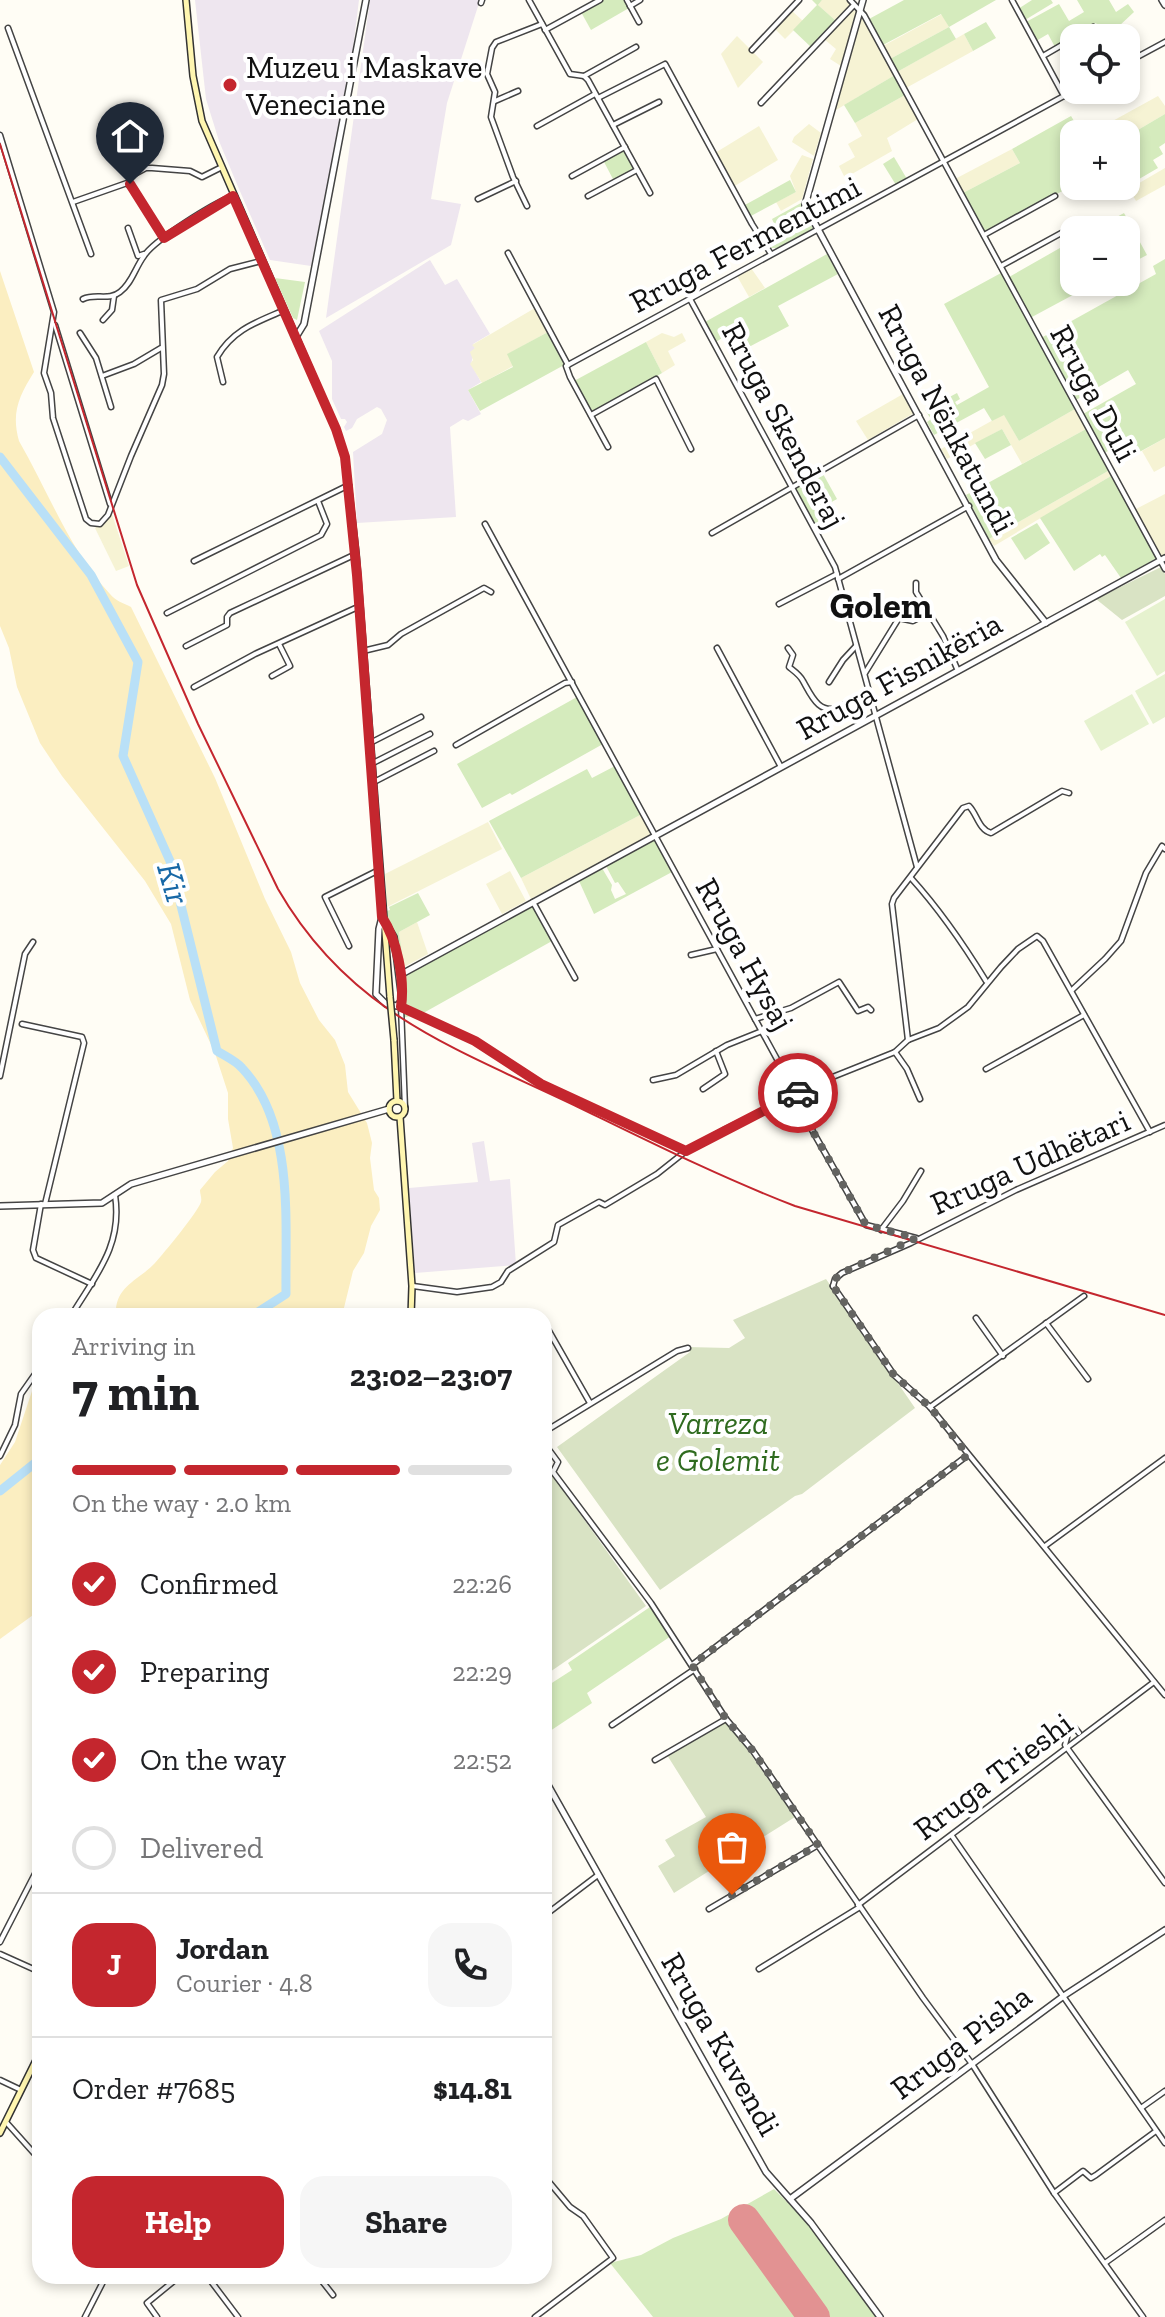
<!DOCTYPE html>
<meta charset="utf-8">
<style>
:root{--surface:#fff;--page:#f6f6f6;--text:#202124;--muted:#757577;--line:#e0e0e0;--accent:#c4262e}
body{margin:0;font-family:"Zilla Slab",serif;background:var(--page);color:var(--text);height:100vh;display:flex;flex-direction:column;font-size:30px;white-space:nowrap}
*{box-sizing:border-box;margin:0}
p{font-size:26px;color:var(--muted)}
.icon{flex:none;width:44px;height:44px;fill:none;stroke:currentColor;stroke-width:2;stroke-linecap:round;stroke-linejoin:round}
.map{position:relative;flex:1;overflow:hidden}
.drawer{position:absolute;left:32px;top:1308px;width:520px;height:976px;display:flex;flex-direction:column;background:var(--surface);border-radius:24px;box-shadow:0 4px 12px #0003}
.drawer>*{flex:none}
.fabs{position:absolute;left:1060px;top:24px;display:grid;gap:16px}
.fabs a{display:grid;place-items:center;width:80px;height:80px;border-radius:16px;background:var(--surface);box-shadow:0 4px 12px #0003;font-size:40px}
.pin{position:absolute;display:grid;place-items:center;width:68px;height:68px;color:#fff;margin:-82px -34px;border-radius:50% 50% 50% 0;rotate:-45deg;box-shadow:0 0 8px #0007}
.pin .icon{rotate:45deg}
.courier{position:absolute;display:grid;place-items:center;width:80px;height:80px;margin:-40px;border:6px solid #c4262e;border-radius:50%;background:#fff;color:#222;box-shadow:0 2px 10px #0007}
.head em{font-style:normal;font-weight:800}
.head div{display:flex;flex-direction:column-reverse}
.head{display:flex;align-items:center;justify-content:space-between;height:136px;padding:0 40px}
h1{font-size:52px;font-weight:800;line-height:60px}
.bar{display:grid;grid-template-columns:repeat(4,1fr);gap:12px 8px;align-content:center;height:96px;padding:0 40px}
.bar i{height:10px;border-radius:6px;background:var(--line)}
.bar .on{background:var(--accent)}
.bar p{grid-column:span 4}
.line{display:flex;align-items:center;gap:20px;padding:0 40px;border-top:2px solid var(--line)}
.line div{flex:1}
.round{display:grid;place-items:center;flex:none;width:84px;height:84px;border-radius:24px;background:var(--page)}
ol{padding:0 40px;list-style:none}
li{display:flex;align-items:center;gap:24px;height:88px}
li p{margin-inline-start:auto}
li .icon{padding:8px;border-radius:50%;background:var(--accent);color:#fff;stroke-width:4}
li:last-child{color:var(--muted)}
li i{width:44px;height:44px;border:4px solid var(--line);border-radius:50%}
.action{display:flex;gap:16px;margin-top:auto;padding:16px 40px}
.action a{flex:1;height:92px;border-radius:24px;background:var(--accent);color:#fff;font-size:32px;font-weight:800;line-height:92px;text-align:center}
.action a+a{background:var(--page);color:var(--text)}
.map>svg:first-child{display:block}
.industrial{fill:#eee6ef}
.farmland{fill:#f6f3d4}
.green{fill:#d5ebbd}
.sand{fill:#fbeec1}
.cemetery{fill:#d9e3c4}
.pitch{fill:#e6f2cf}
.lines{fill:none;stroke-linecap:round;stroke-linejoin:round}
.river{stroke:#b9e0f7;stroke-width:9}
.runway{stroke:#e29292;stroke-width:32}
.minor-casing{stroke:#444;stroke-width:7}
.tertiary-casing{stroke:#444;stroke-width:8}
.secondary-casing{stroke:#333;stroke-width:8}
.minor{stroke:#fff;stroke-width:4}
.tertiary{stroke:#fff;stroke-width:5}
.secondary{stroke:#fff6b0;stroke-width:5}
.rail{stroke:#c4262e;stroke-width:2}
.secondary-bridge-casing{stroke:#333;stroke-width:8;stroke-linecap:butt}
.secondary-bridge{stroke:#fff6b0;stroke-width:5}
.done{stroke:#646461;stroke-width:8;stroke-dasharray:0 14.4}
.route{stroke:#c4262e;stroke-width:10}
.poi-dot{fill:#c4262e;stroke:#fff;stroke-width:3}
.labels{text-anchor:middle;stroke-width:8;stroke-linejoin:round;paint-order:stroke}
.poi-label{font-size:32px;fill:#111;stroke:#fff;text-anchor:start}
.street-label{font-size:32px;fill:#111;stroke:#fff}
.park-label{font-size:32px;font-style:italic;fill:#2f6b1f;stroke:#fff}
.water-label{font-size:34px;font-style:italic;fill:#1768a6;stroke:#fff}
.quarter-label{font-size:36px;font-weight:bold;fill:#111;stroke:#fff}
</style>
<div class="map">
<svg width="1165" height="2317" viewBox="0 0 1165 2317">
<rect width="100%" height="100%" fill="#fffdf5"/>
<g class="industrial">
<path d="M195 0H359L351 64 311 266 270 260 239 189 219 141 206 99Z"/>
<path d="M370 0H480L447 103 431 199 461 204 451 245 326 318Z"/>
<path d="M430 260 445 285 457 279 490 334 473 344 475 348 471 364 481 382 468 390 481 414 468 421 463 419 450 427 456 517 357 523 353 452 382 434 387 420 381 409 377 407 357 419 352 428 346 431 344 427 347 422 345 419H341L332 399V361L319 331Z"/>
<path d="M484 1141 490 1181 510 1179 516 1265 415 1273 409 1188 478 1182 472 1143Z"/>
</g>
<g class="farmland">
<path d="M822 0H848L851 6 836 21 818 5Z"/>
<path d="M791 10 803 21 785 39 774 28Z"/>
<path d="M850 10 857 11 841 66 830 59 836 49 824 39Z"/>
<path d="M861 14 895 75 836 110 834 106Z"/>
<path d="M942 14 949 27 890 59 883 46Z"/>
<path d="M964 34 973 51 906 88 897 72Z"/>
<path d="M737 36 763 62 738 88 721 54Z"/>
<path d="M905 95 918 119 887 138 892 151 845 178 839 166 855 157 848 144 862 136 855 123Z"/>
<path d="M1158 96 1165 106V114L1126 137V134H1089Z"/>
<path d="M809 124 821 133 814 156 792 142 794 137Z"/>
<path d="M759 126 778 160 733 187 715 153Z"/>
<path d="M1012 149 1020 163 963 193 955 179Z"/>
<path d="M802 155 813 159 802 199 781 211 776 202 796 192 790 176Z"/>
<path d="M1165 168V185L1136 201 1129 189Z"/>
<path d="M751 268 765 288 749 297 737 276Z"/>
<path d="M535 308 548 332 508 354 513 366 482 383 470 364 473 360 470 352 475 348 472 345Z"/>
<path d="M662 333 674 337 682 333 686 341 668 351 675 365 662 373 646 342Z"/>
<path d="M903 394 914 413 868 440 856 421Z"/>
<path d="M1075 409 1086 429 1022 464 1002 429 947 459 941 449 1004 414 1019 441Z"/>
<path d="M1165 438V466L1154 472 1142 451Z"/>
<path d="M1108 471 1111 476 994 546 989 539Z"/>
<path d="M1165 494V556L1161 558 1134 510Z"/>
<path d="M112 514 129 566 116 571 95 528Z"/>
<path d="M642 814 652 834 531 899 521 878Z"/>
<path d="M488 822 502 849 387 907 385 874Z"/>
<path d="M510 871 526 901 502 914 486 884Z"/>
<path d="M417 922 428 954 404 967 399 932Z"/>
</g>
<g class="green">
<path d="M602 0H625L629 8 591 30 581 12Z"/>
<path d="M812 0H822L818 5 836 21 812 48 793 30 817 5Z"/>
<path d="M904 0H996L949 27 956 39 897 72 890 59 949 27 941 14 883 45 869 19Z"/>
<path d="M1032 0H1051L1053 3 1025 20 1018 9Z"/>
<path d="M1077 0H1109L1116 12 1128 4 1134 12 1118 27 1103 35 1096 23 1055 47 1048 34 1036 41 1026 22 1059 4 1069 21 1084 12Z"/>
<path d="M986 22 996 38 973 51 964 34Z"/>
<path d="M895 75 905 95 855 123 844 105Z"/>
<path d="M1165 114V143L1159 147 1163 154 1153 160 1158 168 1115 193 1111 186H1126V137Z"/>
<path d="M1071 116 1082 134H1074V185L984 232 963 193 1020 163 1012 149Z"/>
<path d="M624 149 633 168 632 171 614 181 603 160Z"/>
<path d="M894 157 907 179 896 185 883 164Z"/>
<path d="M790 180 796 192 749 217 743 206Z"/>
<path d="M801 203 813 229 779 248H768L763 238 777 230 772 219Z"/>
<path d="M1124 213 1147 255 1126 266V230H1093Z"/>
<path d="M1074 240V282H1097L1032 317 1029 316 1009 277Z"/>
<path d="M827 254 838 274 778 306 789 326 747 348 736 329 716 342 705 322Z"/>
<path d="M1165 259V438L1132 456 1124 443 1104 453 1083 414 1136 384 1128 370 1076 400 1041 338 1156 274 1153 266Z"/>
<path d="M1001 273 1075 409 1019 441 1004 415 992 421 984 408 934 435 927 422 931 419 925 410 957 393 960 399 955 402 957 405 989 387 944 304Z"/>
<path d="M275 278 305 282 297 320 293 318Z"/>
<path d="M548 332 566 364 480 411 468 390 513 367 507 354Z"/>
<path d="M646 342 662 373 596 413 591 412 574 381Z"/>
<path d="M1002 429 1011 445 985 459 975 443Z"/>
<path d="M1086 429 1108 471 989 539 966 495Z"/>
<path d="M822 472 837 499 828 504 834 517 816 527 795 487Z"/>
<path d="M1111 476 1157 558 1121 578 1105 555 1102 557 1100 554 1074 571 1040 518Z"/>
<path d="M1037 523 1050 543 1025 560 1011 538Z"/>
<path d="M577 697 603 744 512 795 510 793 482 808 457 764Z"/>
<path d="M615 766 642 814 521 878 489 821 587 769 592 778Z"/>
<path d="M655 840 672 872 594 914 579 881 602 868 612 885 611 890 615 899 626 894 618 882 615 883 606 866Z"/>
<path d="M418 893 430 915 399 932 404 967 402 969 386 911 390 910 389 907Z"/>
<path d="M528 907 533 908 552 941 418 1016 403 1017 404 976Z"/>
<path d="M650 1607 671 1636 587 1693 592 1703 544 1735V1688L572 1670 568 1663Z"/>
<path d="M774 2189 805 2220 878 2317H653L610 2263 641 2255 673 2238 721 2219Z"/>
</g>
<g class="sand">
<path d="M0 271 34 372C19 396 11 413 19 441 48 491 70 551 110 594 116 601 123 603 131 607L215 778 265 899 291 952 300 983 319 1020 335 1040 345 1065 348 1092 367 1123 372 1143 370 1158 374 1190 379 1198 380 1210 371 1226 364 1253 353 1271 342 1316H102L116 1310C117 1286 140 1279 155 1263 163 1254 198 1212 201 1202 202 1198 200 1194 200 1190L215 1172 228 1161 233 1148 228 1119V1093L215 1053 190 1000 171 924 145 881 62 776 40 743 17 687 9 648 0 626Z"/>
<path d="M40 1379V1610L0 1639V1465L15 1442 34 1385Z"/>
</g>
<g class="cemetery">
<path d="M1161 567 1165 574V596L1122 620 1096 599Z"/>
<path d="M826 1279 915 1408 802 1494 795 1496 660 1590 557 1447 690 1352 687 1347 729 1348 745 1338 733 1320Z"/>
<path d="M545 1465 646 1606 544 1676V1466Z"/>
<path d="M724 1721H727L795 1817 674 1893 658 1866 675 1856 665 1840 706 1817 667 1755Z"/>
</g>
<g class="pitch">
<path d="M1165 599V671L1157 676 1125 622Z"/>
<path d="M1165 674V717L1153 724 1135 691Z"/>
<path d="M1132 694 1149 724 1101 751 1084 721Z"/>
</g>
<g class="lines">
<g class="river">
<path d="M0 457 91 575 138 662 123 756 170 861 217 1051C225 1056 236 1061 242 1068 295 1124 285 1222 286 1294L252 1316"/>
<path d="M0 1491 40 1459"/>
</g>
<path class="runway" d="M744 2220 814 2317"/>
<defs>
<g id="minor">
<path d="M529 0 570 74 584 76 588 80 650 193"/>
<path d="M627 0 639 22"/>
<path d="M850 0 864 15 1165 569"/>
<path d="M1012 0 1064 96"/>
<path d="M481 3 482 0"/>
<path d="M630 6 640 0"/>
<path d="M8 28 91 254"/>
<path d="M545 30 600 0"/>
<path d="M752 50 799 0"/>
<path d="M1043 56 1093 27"/>
<path d="M1126 63 1165 42"/>
<path d="M584 76 636 47"/>
<path d="M598 98 665 64 752 224 771 254"/>
<path d="M495 101 518 91"/>
<path d="M761 103 853 6"/>
<path d="M102 125 133 175 146 168H152L190 171 202 177 220 168"/>
<path d="M613 125 659 102"/>
<path d="M537 126 595 94"/>
<path d="M0 135 54 312 44 373 51 393 53 418 86 519 91 523 100 524 108 515 131 456 162 385 164 374 161 300 197 289 230 269 261 261"/>
<path d="M572 176 625 147"/>
<path d="M588 196 637 170"/>
<path d="M478 199 516 181"/>
<path d="M73 202 127 183 138 195 164 238"/>
<path d="M527 206 513 177 491 117 495 92 487 74 492 48 496 42 542 24"/>
<path d="M128 228 138 256 144 254"/>
<path d="M984 235 1055 196"/>
<path d="M508 253 568 365"/>
<path d="M1001 266 1065 231"/>
<path d="M83 299C95 293 109 301 120 292 132 283 135 268 144 256 154 240 214 203 233 196"/>
<path d="M690 299 835 567 917 867"/>
<path d="M103 320 112 310 114 296"/>
<path d="M55 325 110 504"/>
<path d="M80 333 96 358 111 407"/>
<path d="M102 376 134 364 161 348"/>
<path d="M223 382 217 357C232 331 254 323 280 312L283 313"/>
<path d="M591 415 656 379 691 449"/>
<path d="M608 447 570 377 566 366 1075 90"/>
<path d="M485 524 796 1094"/>
<path d="M712 533 919 415"/>
<path d="M194 561 349 485"/>
<path d="M838 579 969 506"/>
<path d="M916 583V592L943 636 958 671"/>
<path d="M779 604 837 574"/>
<path d="M167 613 321 535 327 524 318 501"/>
<path d="M186 646 227 625V617L230 613 356 554"/>
<path d="M717 648 781 767"/>
<path d="M788 648 793 655 789 667C794 671 800 675 803 681 811 695 819 716 840 707 850 702 859 695 868 690"/>
<path d="M363 651 388 645 401 634 484 588 491 592"/>
<path d="M865 673 899 618 913 621 928 613"/>
<path d="M272 676 290 666 279 644"/>
<path d="M829 682 843 660 856 646"/>
<path d="M194 687 255 654 360 606"/>
<path d="M370 743 421 717"/>
<path d="M456 745 565 683 572 682"/>
<path d="M373 763 430 734"/>
<path d="M374 782 434 751"/>
<path d="M911 878C940 910 964 945 986 981"/>
<path d="M533 902 575 978"/>
<path d="M349 946 325 897 379 870"/>
<path d="M691 955 717 949"/>
<path d="M1072 990 1105 959 1121 941 1146 873 1162 846 1165 849"/>
<path d="M401 1007 475 1041 541 1084 686 1151"/>
<path d="M401 1007 405 1108"/>
<path d="M755 1019 791 1008 839 982 858 1011 868 1007 871 1010"/>
<path d="M22 1024 82 1037 84 1043 45 1204"/>
<path d="M908 1040 892 904 894 898 963 808 969 806C977 814 979 830 991 833L1062 791 1069 793"/>
<path d="M895 1052 907 1069 920 1099"/>
<path d="M986 1069 1084 1015"/>
<path d="M0 1076 25 954 33 942"/>
<path d="M830 1078V1103L815 1118 812 1130 866 1225 916 1238"/>
<path d="M653 1080 676 1075 727 1045 762 1031"/>
<path d="M703 1089 725 1074 716 1051"/>
<path d="M41 1204 33 1250 36 1258 92 1284"/>
<path d="M881 1230 903 1201 921 1171"/>
<path d="M413 1286 457 1292 492 1287 501 1282 508 1271 554 1242 558 1225 599 1202 605 1205 657 1174 686 1151 724 1130 830 1078 895 1052 908 1040 939 1028 968 1007 1001 967 1018 949 1037 936 1043 941 1150 1132"/>
<path d="M833 1286 894 1375 930 1407 1165 1695"/>
<path d="M833 1286 835 1279 842 1273 911 1243 1016 1190 1165 1125"/>
<path d="M71 1316C95 1276 123 1246 115 1195"/>
<path d="M976 1318 1003 1356"/>
<path d="M1046 1323 1088 1379"/>
<path d="M549 1331 590 1403"/>
<path d="M930 1407 1084 1296"/>
<path d="M544 1432 677 1351 688 1348"/>
<path d="M544 1443 558 1462 553 1472 651 1603 726 1719 753 1751 923 1998 972 2064 1054 2193 1143 2317"/>
<path d="M0 1456 15 1425 21 1394 40 1367"/>
<path d="M1045 1546 1165 1458"/>
<path d="M692 1665 968 1455"/>
<path d="M612 1725 695 1669"/>
<path d="M1079 1733 1076 1729 1069 1730 1065 1745 1165 1883"/>
<path d="M655 1760 726 1719"/>
<path d="M952 1836 1165 2143"/>
<path d="M858 1905 1154 1682"/>
<path d="M709 1909 818 1845"/>
<path d="M544 1916 598 1875"/>
<path d="M0 1942 40 1864"/>
<path d="M0 1954 40 1972"/>
<path d="M759 1969 860 1907"/>
<path d="M0 2080 21 2090"/>
<path d="M1141 2108 1165 2091"/>
<path d="M6 2122 40 2160"/>
<path d="M1054 2193 1083 2171 1091 2178 1096 2175 1156 2131"/>
<path d="M1105 2263 1165 2220"/>
<path d="M207 2276 238 2317"/>
<path d="M318 2276 333 2295"/>
<path d="M85 2317 106 2276"/>
<path d="M157 2317 147 2303 180 2276"/>
<path d="M535 2317 613 2258 583 2216 570 2207 544 2176"/>
</g>
<g id="tertiary">
<path d="M863 0 805 205 996 560 1046 623"/>
<path d="M1162 0 1165 5"/>
<path d="M296 337 304 324 366 0"/>
<path d="M382 917 394 937 402 1000 397 1006 386 1004 376 994 379 929Z"/>
<path d="M400 975 1165 558"/>
<path d="M0 1206 102 1203 131 1184 389 1109"/>
<path d="M544 1778 766 2172 811 2223 880 2317"/>
<path d="M790 2199 1065 1995 1165 1930"/>
</g>
<g id="secondary">
<path d="M186 0 193 76 202 121 336 429 345 457 356 554 390 997"/>
<path d="M394 1040 397 1101"/>
<circle cx="397" cy="1109" r="8"/>
<path d="M400 1117 412 1286 411 1316"/>
<path d="M0 2133 40 2052"/>
</g>
</defs>
<use href="#minor" class="minor-casing"/>
<use href="#tertiary" class="tertiary-casing"/>
<use href="#secondary" class="secondary-casing"/>
<use href="#minor" class="minor"/>
<use href="#tertiary" class="tertiary"/>
<use href="#secondary" class="secondary"/>
<path class="rail" d="M0 144 137 585 198 724 278 889C350 1014 455 1048 578 1107 650 1142 720 1177 795 1206L1165 1315"/>
<defs>
<path id="secondary-bridge" d="M390 997 394 1040"/>
</defs>
<use href="#secondary-bridge" class="secondary-bridge-casing"/>
<use href="#secondary-bridge" class="secondary-bridge"/>
</g>
<g class="lines">
<path class="done" d="M732 1895 818 1845 753 1751 726 1719 692 1665 968 1455 930 1407 894 1375 833 1286 835 1279 842 1273 916 1238 866 1225 812 1130 815 1118 830 1103V1078L798 1093"/>
<path class="route" d="M130 184 164 238 233 196 336 429 345 457 357 575 382 917C397 940 405 979 401 1007L475 1041 541 1084 686 1151 798 1093"/>
</g>
<circle class="poi-dot" cx="230" cy="85" r="8"/>
<g class="labels">
<g class="poi-label">
<text x="246" y="78">Muzeu i Maskave<tspan x="246" dy="37">Veneciane</tspan></text>
</g>
<g class="street-label">
<text transform="translate(745 244) rotate(-28)" y="11">Rruga Fermentimi</text>
<text transform="translate(1094 393) rotate(62)" y="11">Rruga Duli</text>
<text transform="translate(947 419) rotate(62)" y="11">Rruga Nënkatundi</text>
<text transform="translate(784 425) rotate(62)" y="11">Rruga Skenderaj</text>
<text transform="translate(899 676) rotate(-29)" y="11">Rruga Fisnikëria</text>
<text transform="translate(745 954) rotate(61)" y="11">Rruga Hysaj</text>
<text transform="translate(1030 1162) rotate(-24)" y="11">Rruga Udhëtari</text>
<text transform="translate(993 1776) rotate(-37)" y="11">Rruga Trieshi</text>
<text transform="translate(961 2042) rotate(-37)" y="11">Rruga Pisha</text>
<text transform="translate(721 2044) rotate(60)" y="11">Rruga Kuvendi</text>
</g>
<g class="park-label">
<text x="718" y="1434">Varreza<tspan x="718" dy="37">e Golemit</tspan></text>
</g>
<g class="water-label">
<text transform="translate(174 883) rotate(74)" y="12">Kir</text>
</g>
<g class="quarter-label">
<text x="881" y="618">Golem</text>
</g>
</g>
</svg>
<div class="fabs">
<a><svg class="icon" aria-label="locate" viewBox="0 0 24 24"><circle cx="12" cy="12" r="6"/><path d="M12 2v4M12 18v4M2 12h4M18 12h4"/></svg></a>
<a>+</a>
<a>−</a>
</div>
<div class="pin" style="left:732px;top:1895px;background:#ea580c"><svg class="icon" aria-label="bag" viewBox="0 0 24 24"><path d="M5 8h14l-1 12H6zM9 8a3 3 0 0 1 6 0"/></svg></div>
<div class="pin" style="left:130px;top:184px;background:#1f2937"><svg class="icon" aria-label="home" viewBox="0 0 24 24"><path d="M3 11l9-7 9 7M6 9v11h12V9"/></svg></div>
<div class="courier" style="left:798px;top:1093px"><svg class="icon" aria-label="car" viewBox="0 0 24 24"><path d="M5 17H2v-5l4-1 3-4h7l3 4 3 1v5h-3M9 17h6M6 11h13"/><circle cx="7" cy="17" r="2"/><circle cx="17" cy="17" r="2"/></svg></div>
<section class="drawer">
<div class="head"><div><h1>7 min</h1><p>Arriving in</p></div><em>23:02–23:07</em></div>
<div class="bar"><i class="on"></i><i class="on"></i><i class="on"></i><i></i><p>On the way · 2.0 km</p></div>
<ol>
<li><svg class="icon" aria-label="check" viewBox="0 0 24 24"><path d="M5 12l5 5 9-10"/></svg>Confirmed<p>22:26</p></li>
<li><svg class="icon" aria-label="check" viewBox="0 0 24 24"><path d="M5 12l5 5 9-10"/></svg>Preparing<p>22:29</p></li>
<li><svg class="icon" aria-label="check" viewBox="0 0 24 24"><path d="M5 12l5 5 9-10"/></svg>On the way<p>22:52</p></li>
<li><i></i>Delivered</li>
</ol>
<div class="line" style="height:144px"><b class="round" style="background:var(--accent);color:#fff">J</b><div><b>Jordan</b><p>Courier · 4.8</p></div><a class="round"><svg class="icon" aria-label="phone" viewBox="0 0 24 24"><path d="M5 4h4l2 5-3 2q2 4 5 5l2-3 5 2v4C11 20 4 13 5 4z"/></svg></a></div>
<div class="line" style="height:104px"><div>Order #7685</div><b>$14.81</b></div>
<div class="action"><a>Help</a><a>Share</a></div>
</section>
</div>
